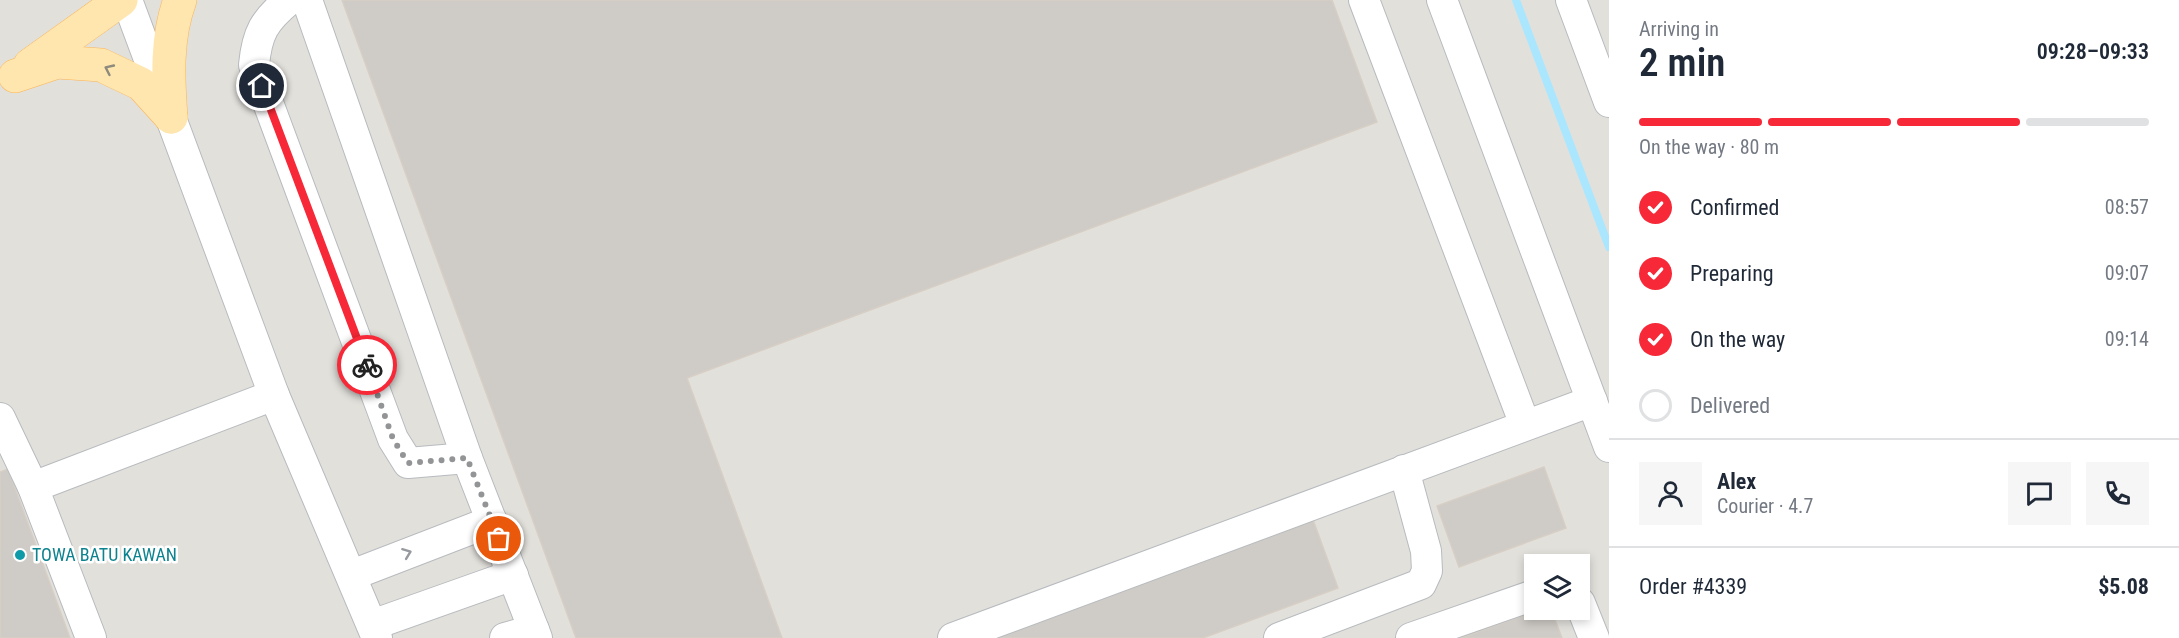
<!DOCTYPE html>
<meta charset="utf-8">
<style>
:root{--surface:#fff;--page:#f6f6f7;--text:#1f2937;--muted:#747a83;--line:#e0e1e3;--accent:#f72837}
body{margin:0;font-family:"Roboto Condensed",sans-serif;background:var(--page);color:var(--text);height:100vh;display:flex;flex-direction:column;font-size:22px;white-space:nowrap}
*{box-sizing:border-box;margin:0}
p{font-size:20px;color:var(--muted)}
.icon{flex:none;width:33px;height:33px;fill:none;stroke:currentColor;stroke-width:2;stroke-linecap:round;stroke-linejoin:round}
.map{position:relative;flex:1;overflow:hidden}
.details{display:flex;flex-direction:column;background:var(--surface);width:570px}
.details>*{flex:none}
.fabs{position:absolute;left:1524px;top:554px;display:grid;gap:12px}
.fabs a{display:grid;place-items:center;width:66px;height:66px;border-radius:0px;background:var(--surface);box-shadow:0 3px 9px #0003;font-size:30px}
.pin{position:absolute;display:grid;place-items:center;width:51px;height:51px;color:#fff;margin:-26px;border:3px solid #fff;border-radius:50%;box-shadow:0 2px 6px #0007}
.courier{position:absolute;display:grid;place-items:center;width:60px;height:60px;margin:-30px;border:4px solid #f72837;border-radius:50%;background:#fff;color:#222;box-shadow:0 2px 8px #0007}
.headline em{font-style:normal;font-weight:600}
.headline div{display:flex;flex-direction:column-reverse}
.headline{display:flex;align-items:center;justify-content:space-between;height:102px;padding:0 30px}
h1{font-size:39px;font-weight:600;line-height:45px}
.bar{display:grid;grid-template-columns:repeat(4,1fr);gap:9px 6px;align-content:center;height:72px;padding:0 30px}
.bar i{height:8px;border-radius:4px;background:var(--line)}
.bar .current{background:var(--accent)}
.bar p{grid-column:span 4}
.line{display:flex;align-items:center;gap:15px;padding:0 30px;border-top:2px solid var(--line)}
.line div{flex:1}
.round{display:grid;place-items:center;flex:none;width:63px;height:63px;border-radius:0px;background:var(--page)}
ol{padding:0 30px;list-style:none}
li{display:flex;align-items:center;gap:18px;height:66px}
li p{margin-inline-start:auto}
li .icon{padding:6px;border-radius:50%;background:var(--accent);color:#fff;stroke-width:4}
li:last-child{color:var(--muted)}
li i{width:33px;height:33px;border:3px solid var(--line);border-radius:50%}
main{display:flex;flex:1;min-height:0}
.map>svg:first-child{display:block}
.industrial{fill:#e2e0db;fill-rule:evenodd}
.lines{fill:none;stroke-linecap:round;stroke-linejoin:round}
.stream{stroke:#aae7ff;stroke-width:8}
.building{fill:#cfcbc6;stroke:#d7cfc5;stroke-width:1.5}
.minor-casing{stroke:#b7bbbf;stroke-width:32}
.major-casing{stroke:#fcb555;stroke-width:34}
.minor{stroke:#fff;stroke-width:30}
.major{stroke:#ffe6af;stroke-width:33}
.oneway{stroke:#8e8b7e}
.oneway2{stroke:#969a9e}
.done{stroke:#929495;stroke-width:6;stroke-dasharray:0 10.8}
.route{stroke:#f72837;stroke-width:8}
.culture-dot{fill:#0f9aa8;stroke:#fff;stroke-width:2}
.labels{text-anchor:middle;stroke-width:5;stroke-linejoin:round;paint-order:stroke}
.culture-label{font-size:18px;fill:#0d838f;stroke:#fff;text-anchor:start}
</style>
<main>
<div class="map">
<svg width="1609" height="638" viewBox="0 0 1609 638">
<rect width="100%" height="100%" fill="#f2eee7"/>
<path class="industrial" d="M0 0H1609V638H0ZM1534 564H1580V609H1534Z"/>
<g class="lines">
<path class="stream" d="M1516 0 1609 247"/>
</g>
<g class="building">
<path d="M342 0H1332L1377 122 687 378 782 638H576Z"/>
<path d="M1544 467 1566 528 1459 567 1437 506Z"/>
<path d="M8 469 70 638H0V472Z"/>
<path d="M1312 517 1338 588 1203 638H988Z"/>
<path d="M1540 609H1551L1562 638H1461Z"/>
</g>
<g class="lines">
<defs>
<g id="minor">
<path d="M127 0 274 395 377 638"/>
<path d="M289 0C264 21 257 33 254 65L393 439 408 463 467 458"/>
<path d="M307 0 467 458 537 638"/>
<path d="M1364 0 1525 425"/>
<path d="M1442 0 1609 447"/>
<path d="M1571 0 1609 102"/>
<path d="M0 418 33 487 91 638"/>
<path d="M33 487 274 395"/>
<path d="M352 575 492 521"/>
<path d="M1580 603 1594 638"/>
<path d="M372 625 513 575"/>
<path d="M505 638 534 630"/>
<path d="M953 638 1592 401"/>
<path d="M1279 638 1421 584 1427 571 1426 551 1404 470"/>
<path d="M1411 638 1534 595"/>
</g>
<g id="major">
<path d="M30 65 121 0"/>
<path d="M15 76 57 62 101 65 141 84 171 117"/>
<path d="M171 117C168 78 166 38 180 0"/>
</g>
</defs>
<use href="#minor" class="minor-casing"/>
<use href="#major" class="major-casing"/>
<use href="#minor" class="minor"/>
<use href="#major" class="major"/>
</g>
<defs><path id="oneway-chevron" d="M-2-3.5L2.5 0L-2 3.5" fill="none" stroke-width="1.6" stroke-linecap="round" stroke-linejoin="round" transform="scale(1.5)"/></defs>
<use class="oneway" href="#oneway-chevron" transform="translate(109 69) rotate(-155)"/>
<use class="oneway2" href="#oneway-chevron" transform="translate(407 553) rotate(-21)"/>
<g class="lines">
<path class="done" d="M367 365 393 439 408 463 467 458 499 539"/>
<path class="route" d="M262 86 367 365"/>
</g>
<circle class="culture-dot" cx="20" cy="555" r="6"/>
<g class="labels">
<g class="culture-label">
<text x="32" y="561">TOWA BATU KAWAN</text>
</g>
</g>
</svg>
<div class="fabs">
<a><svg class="icon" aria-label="layers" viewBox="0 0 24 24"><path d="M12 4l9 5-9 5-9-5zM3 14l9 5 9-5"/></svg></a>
</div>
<div class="pin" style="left:499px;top:539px;background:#ea580c"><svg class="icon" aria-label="bag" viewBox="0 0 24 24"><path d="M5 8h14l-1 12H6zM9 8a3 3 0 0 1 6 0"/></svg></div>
<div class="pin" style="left:262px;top:86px;background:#1f2937"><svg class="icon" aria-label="home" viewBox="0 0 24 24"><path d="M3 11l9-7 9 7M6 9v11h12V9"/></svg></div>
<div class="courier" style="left:367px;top:365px"><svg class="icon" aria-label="bike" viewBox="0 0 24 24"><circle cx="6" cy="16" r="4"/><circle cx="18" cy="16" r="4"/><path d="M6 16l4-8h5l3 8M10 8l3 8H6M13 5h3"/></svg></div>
</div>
<section class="details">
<div class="headline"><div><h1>2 min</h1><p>Arriving in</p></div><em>09:28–09:33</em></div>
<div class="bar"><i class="current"></i><i class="current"></i><i class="current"></i><i></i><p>On the way · 80 m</p></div>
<ol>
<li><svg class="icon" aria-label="check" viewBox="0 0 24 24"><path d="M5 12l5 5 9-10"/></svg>Confirmed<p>08:57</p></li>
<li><svg class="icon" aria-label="check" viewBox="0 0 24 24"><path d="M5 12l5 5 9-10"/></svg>Preparing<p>09:07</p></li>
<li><svg class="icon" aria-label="check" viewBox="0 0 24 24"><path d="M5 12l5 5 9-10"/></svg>On the way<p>09:14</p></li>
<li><i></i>Delivered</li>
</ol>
<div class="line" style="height:108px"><a class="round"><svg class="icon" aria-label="person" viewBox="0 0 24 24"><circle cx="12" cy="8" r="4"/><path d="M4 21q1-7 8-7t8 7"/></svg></a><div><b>Alex</b><p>Courier · 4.7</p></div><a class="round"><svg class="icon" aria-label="chat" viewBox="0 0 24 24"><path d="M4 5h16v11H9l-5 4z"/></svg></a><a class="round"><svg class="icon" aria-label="phone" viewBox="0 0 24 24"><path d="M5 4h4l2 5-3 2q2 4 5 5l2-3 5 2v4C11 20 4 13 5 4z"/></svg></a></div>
<div class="line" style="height:78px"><div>Order #4339</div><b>$5.08</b></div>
</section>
</main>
